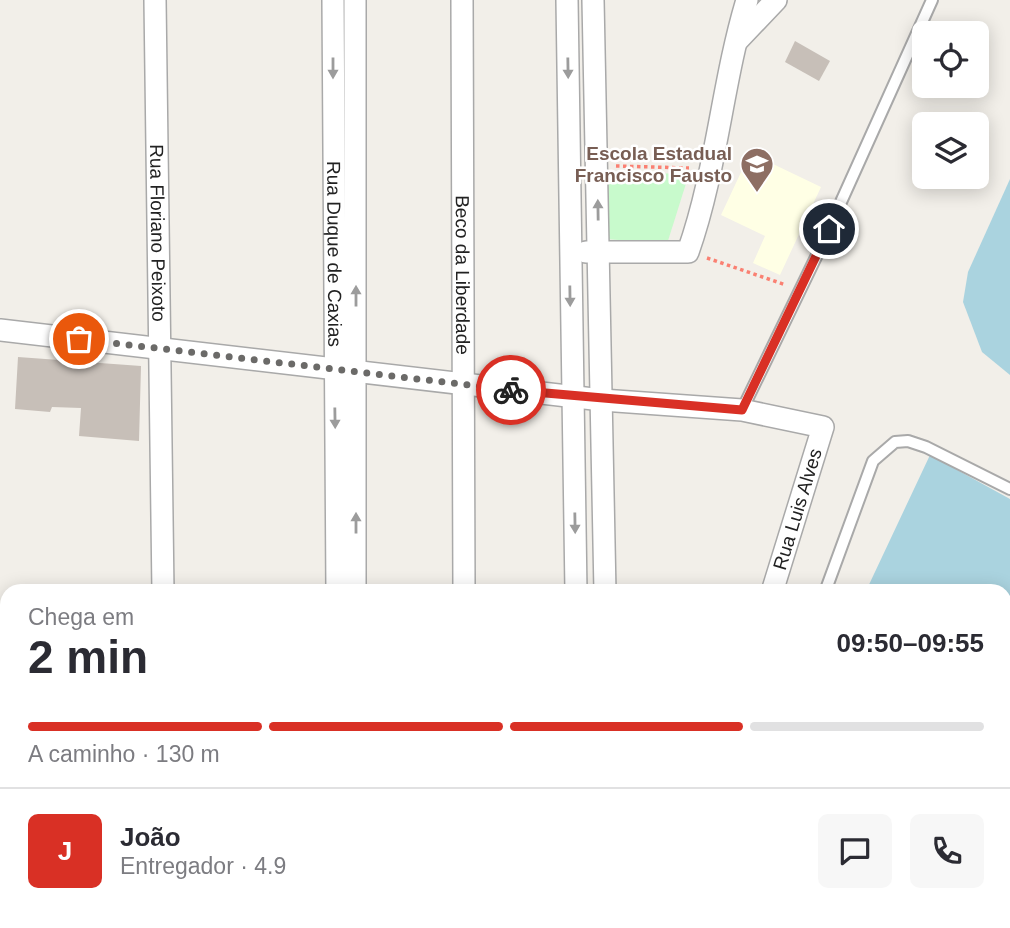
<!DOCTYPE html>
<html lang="pt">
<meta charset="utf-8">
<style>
:root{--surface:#fff;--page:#f7f7f7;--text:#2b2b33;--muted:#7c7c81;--line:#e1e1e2;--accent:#d93025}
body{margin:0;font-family:Arial,sans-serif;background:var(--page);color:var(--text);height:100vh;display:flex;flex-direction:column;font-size:26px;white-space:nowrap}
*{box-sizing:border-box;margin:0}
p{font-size:23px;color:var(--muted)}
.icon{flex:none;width:38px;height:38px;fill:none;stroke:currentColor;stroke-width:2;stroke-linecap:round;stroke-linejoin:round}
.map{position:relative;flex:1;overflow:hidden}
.side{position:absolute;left:0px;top:584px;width:1012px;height:345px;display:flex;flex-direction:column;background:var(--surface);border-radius:21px 21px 0 0;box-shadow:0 4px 18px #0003}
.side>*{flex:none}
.fabs{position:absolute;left:912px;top:21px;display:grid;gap:14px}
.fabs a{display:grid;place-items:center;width:77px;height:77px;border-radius:10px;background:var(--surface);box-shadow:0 4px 18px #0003;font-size:35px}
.pin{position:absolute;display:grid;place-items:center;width:60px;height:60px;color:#fff;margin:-30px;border:4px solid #fff;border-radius:50%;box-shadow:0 2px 7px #0007}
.courier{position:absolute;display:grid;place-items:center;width:70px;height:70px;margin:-35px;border:5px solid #d93025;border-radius:50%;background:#fff;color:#222;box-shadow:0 2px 9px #0007}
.summary em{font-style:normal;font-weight:600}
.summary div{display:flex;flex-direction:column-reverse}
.summary{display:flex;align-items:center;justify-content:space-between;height:119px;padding:0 28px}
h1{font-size:46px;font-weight:600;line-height:52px}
.bar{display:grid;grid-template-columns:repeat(4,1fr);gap:10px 7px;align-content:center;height:84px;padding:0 28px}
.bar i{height:9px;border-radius:5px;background:var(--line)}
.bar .current{background:var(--accent)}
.bar p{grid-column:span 4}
.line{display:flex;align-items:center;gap:18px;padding:0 28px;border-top:2px solid var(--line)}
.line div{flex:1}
.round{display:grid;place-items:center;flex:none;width:74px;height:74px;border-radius:10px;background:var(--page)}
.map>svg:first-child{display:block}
.education{fill:#ffffe5}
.park{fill:#c8facc}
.water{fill:#aad3df}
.building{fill:#c7bfb8}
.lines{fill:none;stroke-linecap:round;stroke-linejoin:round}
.service-casing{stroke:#a9a9a9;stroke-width:14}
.minor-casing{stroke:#a9a9a9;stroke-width:24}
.path{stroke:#fa8072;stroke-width:3.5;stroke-dasharray:3.5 3.5;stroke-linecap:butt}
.service{stroke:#fff;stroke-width:10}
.minor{stroke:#fff;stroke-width:21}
.oneway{fill:#9c9c9c}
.done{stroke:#6b6a68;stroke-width:7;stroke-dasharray:0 12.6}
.route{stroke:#d93025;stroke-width:9}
.labels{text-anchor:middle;stroke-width:5;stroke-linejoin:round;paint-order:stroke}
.education-label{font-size:19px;font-weight:bold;fill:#785e54;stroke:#fff;text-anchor:end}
.street-label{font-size:19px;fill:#222;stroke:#fff}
</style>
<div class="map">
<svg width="1010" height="928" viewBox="0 0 1010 928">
<rect width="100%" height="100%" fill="#f2efe9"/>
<g class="education">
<path d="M750 153 821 187 780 275 753 263 765 236 721 215Z"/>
<rect x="392" y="922" width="174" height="6"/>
</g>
<g class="park">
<path d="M606 172 689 174 667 244 606 239Z"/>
<rect x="11" y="922" width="307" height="6"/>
</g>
<g class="water">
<path d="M1010 179V375L982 352 963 302 968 272Z"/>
<path d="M930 455 1010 499V928H750L753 922H1004V592L866 591Z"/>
</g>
<g class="building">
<path d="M795 41 830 61 819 81 785 62Z"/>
<path d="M18 357 141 366 139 441 79 436 81 408 52 407 50 412 15 409Z"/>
</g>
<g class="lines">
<defs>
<g id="service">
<path d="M742 410 818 253 932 0"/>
<path d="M825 592 873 461 895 442 908 441 926 447 1010 489"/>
<path d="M715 928 718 922"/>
</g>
<g id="minor">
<path id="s1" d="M155 0 163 592"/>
<path id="s2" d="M333 0 337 592"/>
<path d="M355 0V592"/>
<path id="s3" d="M462 0 464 592"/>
<path d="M567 0 576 592"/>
<path d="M593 0 605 592"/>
<path d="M737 41 776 0"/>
<path d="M586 252H688C717 170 722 83 747 0"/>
<path d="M0 330 602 400 742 410 823 427 772 592"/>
<path d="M0 826 7 827"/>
<path d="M0 870 2 928"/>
<path d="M351 928V922"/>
<path d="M599 928 600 922"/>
</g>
</defs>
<use href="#service" class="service-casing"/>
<use href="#minor" class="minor-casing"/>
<g class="path">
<path d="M616 166 689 168"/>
<path d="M707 258 786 285"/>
</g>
<use href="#service" class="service"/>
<use href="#minor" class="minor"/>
</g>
<defs><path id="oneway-solid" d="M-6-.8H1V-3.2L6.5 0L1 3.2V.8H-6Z" transform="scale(1.75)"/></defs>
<g class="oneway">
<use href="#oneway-solid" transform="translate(333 68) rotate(90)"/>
<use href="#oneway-solid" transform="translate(568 68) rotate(89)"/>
<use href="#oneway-solid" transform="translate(598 210) rotate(-91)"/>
<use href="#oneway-solid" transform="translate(356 296) rotate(-90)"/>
<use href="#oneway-solid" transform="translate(570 296) rotate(89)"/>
<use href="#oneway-solid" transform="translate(335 418) rotate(89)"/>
<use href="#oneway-solid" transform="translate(356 523) rotate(-90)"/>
<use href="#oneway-solid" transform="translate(575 523) rotate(89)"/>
</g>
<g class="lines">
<path class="done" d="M79 339 511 390"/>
<path class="route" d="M511 390 742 410 829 229"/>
</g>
<defs>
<symbol id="school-pin" viewBox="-11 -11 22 30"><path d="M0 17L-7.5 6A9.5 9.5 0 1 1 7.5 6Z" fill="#8d6e63" stroke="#fff"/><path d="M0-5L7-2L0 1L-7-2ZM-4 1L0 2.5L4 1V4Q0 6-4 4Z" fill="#fff"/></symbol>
</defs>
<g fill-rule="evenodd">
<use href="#school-pin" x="738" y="145" width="38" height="52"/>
</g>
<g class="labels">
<g class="education-label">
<text x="732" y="160">Escola Estadual<tspan x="732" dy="22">Francisco Fausto</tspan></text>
</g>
<g class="street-label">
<text dy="7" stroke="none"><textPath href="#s1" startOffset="233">Rua Floriano Peixoto</textPath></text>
<text dy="7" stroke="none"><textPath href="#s2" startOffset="254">Rua Duque de Caxias</textPath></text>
<text dy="7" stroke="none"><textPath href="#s3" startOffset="275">Beco da Liberdade</textPath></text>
<text transform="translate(797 509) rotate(-73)" y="7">Rua Luis Alves</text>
</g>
</g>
</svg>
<div class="fabs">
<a><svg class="icon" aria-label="locate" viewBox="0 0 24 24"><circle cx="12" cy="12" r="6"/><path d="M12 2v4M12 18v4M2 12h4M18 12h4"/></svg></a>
<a><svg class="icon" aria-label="layers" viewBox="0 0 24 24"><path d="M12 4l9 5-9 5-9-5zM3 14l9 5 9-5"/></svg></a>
</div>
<div class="pin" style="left:79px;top:339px;background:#ea580c"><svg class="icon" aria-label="bag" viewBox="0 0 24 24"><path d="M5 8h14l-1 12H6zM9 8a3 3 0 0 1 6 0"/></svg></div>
<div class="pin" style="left:829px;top:229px;background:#1f2937"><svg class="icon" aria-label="home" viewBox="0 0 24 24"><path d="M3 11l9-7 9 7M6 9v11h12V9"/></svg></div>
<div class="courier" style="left:511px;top:390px"><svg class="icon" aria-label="bike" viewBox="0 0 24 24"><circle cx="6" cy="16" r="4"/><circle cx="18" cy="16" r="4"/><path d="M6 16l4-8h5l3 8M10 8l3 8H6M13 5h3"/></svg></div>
<section class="side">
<div class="summary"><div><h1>2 min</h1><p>Chega em</p></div><em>09:50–09:55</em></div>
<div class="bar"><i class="current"></i><i class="current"></i><i class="current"></i><i></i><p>A caminho · 130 m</p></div>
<div class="line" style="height:126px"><b class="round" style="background:var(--accent);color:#fff">J</b><div><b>João</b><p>Entregador · 4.9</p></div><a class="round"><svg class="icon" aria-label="chat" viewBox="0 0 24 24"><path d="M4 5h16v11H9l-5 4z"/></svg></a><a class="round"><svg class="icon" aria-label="phone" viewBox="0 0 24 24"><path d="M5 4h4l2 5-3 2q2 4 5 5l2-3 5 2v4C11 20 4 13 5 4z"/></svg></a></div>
</section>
</div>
